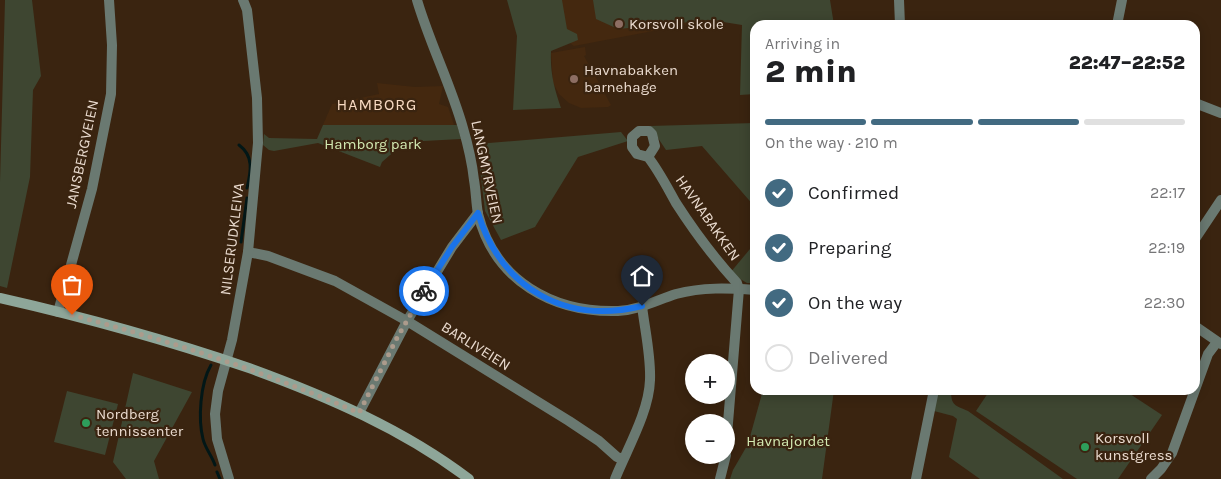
<!DOCTYPE html>
<meta charset="utf-8">
<style>
:root{--surface:#fff;--page:#f6f6f6;--text:#202124;--muted:#757577;--line:#e0e0e0;--accent:#426a81}
body{margin:0;font-family:Karla,sans-serif;background:var(--page);color:var(--text);height:100vh;display:flex;flex-direction:column;font-size:19px;white-space:nowrap}
*{box-sizing:border-box;margin:0}
p{font-size:16px;color:var(--muted)}
.icon{flex:none;width:28px;height:28px;fill:none;stroke:currentColor;stroke-width:2;stroke-linecap:round;stroke-linejoin:round}
.map{position:relative;flex:1;overflow:hidden}
.details{position:absolute;left:750px;top:20px;width:450px;height:375px;display:flex;flex-direction:column;background:var(--surface);border-radius:15px;box-shadow:0 2px 12px #0003}
.details>*{flex:none}
.buttons{position:absolute;left:685px;top:354px;display:grid;gap:10px}
.buttons a{display:grid;place-items:center;width:50px;height:50px;border-radius:50%;background:var(--surface);box-shadow:0 2px 12px #0003;font-size:25px}
.pin{position:absolute;display:grid;place-items:center;width:42px;height:42px;color:#fff;margin:-51px -21px;border-radius:50% 50% 50% 0;rotate:-45deg;box-shadow:0 0 5px #0007}
.pin .icon{rotate:45deg}
.courier{position:absolute;display:grid;place-items:center;width:50px;height:50px;margin:-25px;border:4px solid #1a73e8;border-radius:50%;background:#fff;color:#222;box-shadow:0 1px 6px #0007}
.summary em{font-style:normal;font-weight:800}
.summary div{display:flex;flex-direction:column-reverse}
.summary{display:flex;align-items:center;justify-content:space-between;height:85px;padding:0 15px}
h1{font-size:32px;font-weight:800;line-height:38px}
.bar{display:grid;grid-template-columns:repeat(4,1fr);gap:8px 5px;align-content:center;height:60px;padding:0 15px}
.bar i{height:6px;border-radius:4px;background:var(--line)}
.bar .on{background:var(--accent)}
.bar p{grid-column:span 4}
ol{padding:0 15px;list-style:none}
li{display:flex;align-items:center;gap:15px;height:55px}
li p{margin-inline-start:auto}
li .icon{padding:5px;border-radius:50%;background:var(--accent);color:#fff;stroke-width:4}
li:last-child{color:var(--muted)}
li i{width:28px;height:28px;border:2px solid var(--line);border-radius:50%}
.map>svg:first-child{display:block}
.built{fill:#44280f}
.green{fill:#3e4631}
.lines{fill:none;stroke-linecap:round;stroke-linejoin:round}
.stream{stroke:#021717;stroke-width:3}
.minor{stroke:#6a7971;stroke-width:10}
.secondary{stroke:#8ea699;stroke-width:10}
.done{stroke:#ac9b8c;stroke-width:5;stroke-dasharray:0 9}
.route{stroke:#1a73e8;stroke-width:6}
.education-dot{fill:#8d6e63;stroke:#3a2410;stroke-width:2}
.leisure-dot{fill:#2e9e5b;stroke:#3a2410;stroke-width:2}
.labels{text-anchor:middle;stroke-width:4.5;stroke-linejoin:round;paint-order:stroke}
.poi-label{font-size:15px;fill:#eadbcf;stroke:#3a2410;text-anchor:start}
.park-label{font-size:15px;fill:#d4ebb3;stroke:#3a2410}
.street-label{font-size:15px;fill:#eadbcf;stroke:#3a2410}
.neighbourhood-label{font-size:16px;letter-spacing:1px;fill:#f8dac2;stroke:#3a2410}
</style>
<div class="map">
<svg width="1221" height="479" viewBox="0 0 1221 479">
<rect width="100%" height="100%" fill="#3a2410"/>
<g class="built">
<path d="M542 0H722L711 20 574 46 551 29Z"/>
<path d="M585 47 586 55 584 56 611 105 608 107 581 108 569 103 559 94 553 83 551 53Z"/>
<path d="M377 83 415 87 443 86 439 104 448 107 454 125H323L332 104 379 94Z"/>
</g>
<g class="green">
<path d="M5 0H32L41 76 33 90 30 177 7 288 0 286V182Z"/>
<path d="M507 0H562L567 29 577 34 578 40 551 51C550 72 554 88 561 108L513 110 517 36Z"/>
<path d="M593 0H830L834 25H755V94L740 95 742 25 711 20 618 29 596 19Z"/>
<path d="M755 123V207L702 146 666 150 650 126Z"/>
<path d="M323 125H457L461 139 405 142 382 162 380 167 318 143 274 151 269 150 263 145 264 134 269 138 317 139Z"/>
<path d="M621 132 628 141 578 157 535 227 501 240 485 211 477 144Z"/>
<path d="M755 243V283H747L730 273Z"/>
<path d="M133 373 192 392 154 461 159 479H126L113 462Z"/>
<path d="M763 390H834L822 479H730L733 470 748 444Z"/>
<path d="M938 390H951C951 406 955 405 968 411L1063 479H980L949 457 957 419 953 416 934 411Z"/>
<path d="M990 390H1124L1162 415 1118 479H1077L976 411Z"/>
<path d="M67 391 118 404 105 455 54 442Z"/>
</g>
<g class="lines">
<g class="stream">
<path d="M239 145C254 156 251 171 247 188"/>
<path d="M241 242 247 198"/>
<path d="M211 365C200 384 198 419 203 439 205 448 212 456 215 465"/>
<path d="M217 472 220 479"/>
</g>
<g class="minor">
<path d="M417 0C430 44 451 85 463 128 468 145 472 162 474 180 476 191 476 203 478 214 495 281 553 313 618 311 639 310 657 300 676 294 703 287 728 288 755 290"/>
<path d="M899 0 900 25"/>
<path d="M1117 25 1122 0"/>
<path d="M1195 103 1221 113"/>
<path d="M648 157 637 154 632 147V137L639 131H649L652 134 655 146 648 157C659 171 667 187 676 203 694 231 714 258 737 283L739 289 726 447"/>
<path d="M1195 239 1221 200"/>
<path d="M248 252 268 256 335 281 407 321 569 421 599 441 617 457 623 459"/>
<path d="M58 312 92 189 111 94 112 45 109 0"/>
<path d="M1195 326 1221 344"/>
<path d="M359 413 407 321 452 247 478 213"/>
<path d="M229 479 217 439 215 414 218 391 232 340 248 252 258 143 257 98 247 10 243 0"/>
<path d="M615 479C627 449 649 412 650 380 651 356 645 331 642 306"/>
<path d="M720 479 726 455"/>
<path d="M916 479 934 390"/>
<path d="M1151 479 1161 469 1172 453 1208 354 1217 342"/>
</g>
<path class="secondary" d="M0 298C84 317 167 340 249 368 326 396 403 429 469 479"/>
</g>
<g class="lines">
<path class="done" d="M72 315C170 341 266 372 359 413L397 338 424 291"/>
<path class="route" d="M424 291 452 247 478 213C501 288 565 325 642 306"/>
</g>
<g class="education-dot">
<circle cx="619" cy="24" r="5"/>
<circle cx="574" cy="79" r="5"/>
</g>
<g class="leisure-dot">
<circle cx="86" cy="423" r="5"/>
<circle cx="1085" cy="447" r="5"/>
</g>
<g class="labels">
<g class="poi-label">
<text x="629" y="29">Korsvoll skole</text>
<text x="584" y="75">Havnabakken<tspan x="584" dy="17">barnehage</tspan></text>
<text x="96" y="419">Nordberg<tspan x="96" dy="17">tennissenter</tspan></text>
<text x="1095" y="443">Korsvoll<tspan x="1095" dy="17">kunstgress</tspan></text>
</g>
<g class="park-label">
<text x="373" y="149">Hamborg park</text>
<text x="788" y="446">Havnajordet</text>
</g>
<g class="street-label">
<text transform="translate(82 154) rotate(-78)" y="5">JANSBERGVEIEN</text>
<text transform="translate(487 172) rotate(78)" y="5">LANGMYRVEIEN</text>
<text transform="translate(708 218) rotate(55)" y="5">HAVNABAKKEN</text>
<text transform="translate(232 239) rotate(-83)" y="5">NILSERUDKLEIVA</text>
<text transform="translate(476 346) rotate(32)" y="5">BARLIVEIEN</text>
</g>
<g class="neighbourhood-label">
<text x="377" y="110">HAMBORG</text>
</g>
</g>
</svg>
<div class="buttons">
<a>+</a>
<a>−</a>
</div>
<div class="pin" style="left:72px;top:315px;background:#ea580c"><svg class="icon" aria-label="bag" viewBox="0 0 24 24"><path d="M5 8h14l-1 12H6zM9 8a3 3 0 0 1 6 0"/></svg></div>
<div class="pin" style="left:642px;top:306px;background:#1f2937"><svg class="icon" aria-label="home" viewBox="0 0 24 24"><path d="M3 11l9-7 9 7M6 9v11h12V9"/></svg></div>
<div class="courier" style="left:424px;top:291px"><svg class="icon" aria-label="bike" viewBox="0 0 24 24"><circle cx="6" cy="16" r="4"/><circle cx="18" cy="16" r="4"/><path d="M6 16l4-8h5l3 8M10 8l3 8H6M13 5h3"/></svg></div>
<section class="details">
<div class="summary"><div><h1>2 min</h1><p>Arriving in</p></div><em>22:47–22:52</em></div>
<div class="bar"><i class="on"></i><i class="on"></i><i class="on"></i><i></i><p>On the way · 210 m</p></div>
<ol>
<li><svg class="icon" aria-label="check" viewBox="0 0 24 24"><path d="M5 12l5 5 9-10"/></svg>Confirmed<p>22:17</p></li>
<li><svg class="icon" aria-label="check" viewBox="0 0 24 24"><path d="M5 12l5 5 9-10"/></svg>Preparing<p>22:19</p></li>
<li><svg class="icon" aria-label="check" viewBox="0 0 24 24"><path d="M5 12l5 5 9-10"/></svg>On the way<p>22:30</p></li>
<li><i></i>Delivered</li>
</ol>
</section>
</div>
